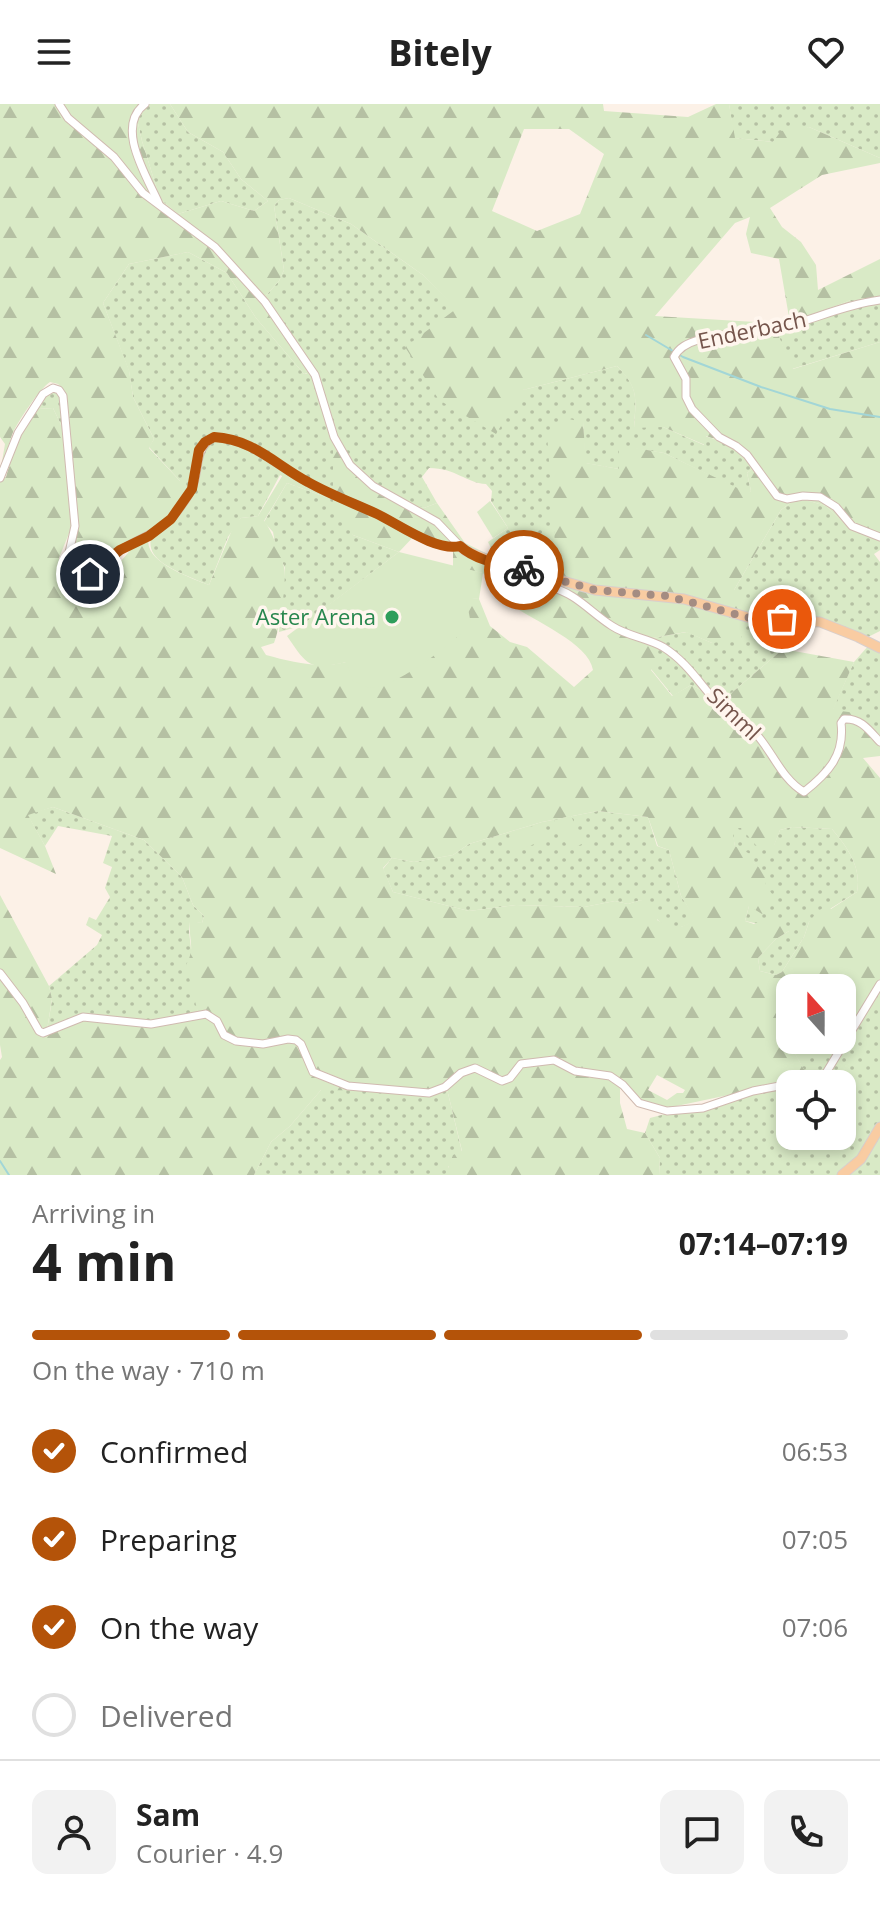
<!DOCTYPE html>
<meta charset="utf-8">
<style>
:root{--surface:#fff;--page:#f2f2f2;--text:#222;--muted:#767676;--line:#e0e0e0;--accent:#b45309}
body{margin:0;font-family:"Open Sans",sans-serif;background:var(--page);color:var(--text);height:100vh;display:flex;flex-direction:column;font-size:30px;white-space:nowrap}
*{box-sizing:border-box;margin:0}
p{font-size:26px;color:var(--muted)}
.icon{flex:none;width:44px;height:44px;fill:none;stroke:currentColor;stroke-width:2;stroke-linecap:round;stroke-linejoin:round}
.map{position:relative;height:1071px;overflow:hidden}
.details{display:flex;flex-direction:column;background:var(--surface);flex:1}
.details>*{flex:none}
.needle{width:52px;rotate:339deg}
.buttons{position:absolute;left:776px;top:870px;display:grid;gap:16px}
.buttons a{display:grid;place-items:center;width:80px;height:80px;border-radius:16px;background:var(--surface);box-shadow:0 4px 12px #0003;font-size:40px}
.pin{position:absolute;display:grid;place-items:center;width:68px;height:68px;color:#fff;margin:-34px;border:4px solid #fff;border-radius:50%;box-shadow:0 2px 8px #0007}
.courier{position:absolute;display:grid;place-items:center;width:80px;height:80px;margin:-40px;border:6px solid #b45309;border-radius:50%;background:#fff;color:#222;box-shadow:0 2px 10px #0007}
.headline em{font-style:normal;font-weight:700}
.headline div{display:flex;flex-direction:column-reverse}
.headline{display:flex;align-items:center;justify-content:space-between;height:136px;padding:0 32px}
h1{font-size:52px;font-weight:700;line-height:60px}
.bar{display:grid;grid-template-columns:repeat(4,1fr);gap:12px 8px;align-content:center;height:96px;padding:0 32px}
.bar i{height:10px;border-radius:6px;background:var(--line)}
.bar .selected{background:var(--accent)}
.bar p{grid-column:span 4}
.line{display:flex;align-items:center;gap:20px;padding:0 32px;border-top:2px solid var(--line)}
.line div{flex:1}
.round{display:grid;place-items:center;flex:none;width:84px;height:84px;border-radius:16px;background:var(--page)}
ol{padding:0 32px;list-style:none}
li{display:flex;align-items:center;gap:24px;height:88px}
li p{margin-inline-start:auto}
li .icon{padding:8px;border-radius:50%;background:var(--accent);color:#fff;stroke-width:4}
li:last-child{color:var(--muted)}
li i{width:44px;height:44px;border:4px solid var(--line);border-radius:50%}
header{display:flex;justify-content:space-between;align-items:center;height:104px;padding:0 32px;background:var(--surface);font-size:36px;font-weight:700}
.map>svg:first-child{display:block}
.grass{fill:url(#grass-dots);fill-rule:evenodd}
.forest{fill:url(#forest-firs);fill-rule:evenodd}
.pitch{fill:#d9eac6}
.lines{fill:none;stroke-linecap:round;stroke-linejoin:round}
.stream{stroke:#a2d6d7;stroke-width:2}
.minor-casing{stroke:#d0bab0;stroke-width:9}
.major-casing{stroke:#d8cfcd;stroke-width:11}
.minor{stroke:#fff;stroke-width:7}
.major{stroke:#f9cca2;stroke-width:9}
.done{stroke:#a48c82;stroke-width:8;stroke-dasharray:0 14.4}
.route{stroke:#b45309;stroke-width:10}
.leisure-dot{fill:#2e9e5b;stroke:#fff6ee;stroke-width:3}
.labels{text-anchor:middle;stroke-width:7;stroke-linejoin:round;paint-order:stroke}
.street-label{font-size:22px;fill:#75554c;stroke:#fff6ee}
.leisure-label{font-size:22px;fill:#27864d;stroke:#fff6ee;text-anchor:end}
</style>
<header><svg class="icon" aria-label="menu" viewBox="0 0 24 24"><path d="M4 6h16M4 12h16M4 18h16"/></svg>Bitely<svg class="icon" aria-label="heart" viewBox="0 0 24 24"><path d="M12 20l-8-8c-3-5 5-10 8-4 3-6 11-1 8 4z"/></svg></header>
<div class="map">
<svg width="880" height="1071" viewBox="0 0 880 1071">
<defs>
<pattern id="grass-dots" width="8" height="8" patternUnits="userSpaceOnUse" patternTransform="scale(2)"><rect width="8" height="8" fill="#d9eac6"/><path d="M2 2h.1M6 6h.1" fill="none" stroke="#b5c0a3" stroke-width="1.8" stroke-linecap="round"/></pattern>
<pattern id="forest-firs" width="22" height="20" patternUnits="userSpaceOnUse" patternTransform="scale(2)"><rect width="22" height="20" fill="#d9eac6"/><path d="M5 1l3.5 6h-7zM16 11l3.5 6h-7z" fill="#b5c0a3"/></pattern>
</defs>
<rect width="100%" height="100%" fill="#fcf1e7"/>
<g class="grass">
<path d="M150 0H170L188 28 223 48 241 75 268 97 254 107 221 97 178 110 160 95 142 37 137 15 140 8Z"/>
<path d="M729 0H880V54L809 23 773 38 734 34Z"/>
<path d="M289 94 351 120 423 171 457 205 523 286 617 262C639 284 636 293 634 323H663L704 341 705 332 733 341 751 357 752 365 747 369 751 387 748 390 664 349 619 342V365L585 359 583 318 557 468 551 470 496 454 488 438 508 424 491 397 492 387 486 380C466 379 456 364 429 364L422 373 437 399 424 404C385 391 359 367 333 337L353 431 399 448 301 522 279 528 285 464 276 445 273 428 264 418 287 379 328 394 280 371 258 412 241 414 228 433 209 481C130 450 142 443 180 377L149 343 154 335 133 293 129 267 103 199 129 160 188 148 227 169 256 214 304 270H307L260 198 279 177 284 166 274 102 279 96Z"/>
<path d="M851 196 880 198V238L792 265 773 219H790Z"/>
<path d="M52 287 57 289 61 296 62 323 53 304 38 305 44 294Z"/>
<path d="M806 396 826 402 845 420 880 435V446L874 450 880 458V527L868 533 797 513 783 545 722 597 691 581 673 592 651 565 645 539 652 534 687 528 712 539 734 486 781 406 793 397Z"/>
<path d="M869 541 880 546V640L832 607 854 558Z"/>
<path d="M53 703 144 736 182 773 193 801 204 812 202 819 190 818 189 827 198 909 159 921 47 926 52 896 49 882 97 841 102 831 86 821 89 813 96 816 110 793 105 784 112 763 103 759 112 732 58 722 45 742 27 710Z"/>
<path d="M598 707 648 713 657 742 669 746 681 792 696 815C670 835 657 817 641 796L628 800 615 797 584 803 516 801 469 807 393 788 383 765 392 754 414 758 453 751 469 740 542 718Z"/>
<path d="M792 723 832 725C847 743 862 763 857 788L809 818 804 833 782 868 776 871 760 867 758 854 776 835 789 827 745 817 749 802 766 782 754 759 735 742 731 724H741L774 741 780 726Z"/>
<path d="M880 885V1071H659L660 1054 645 1029 650 1014 808 973 781 925 790 922V936H840L846 942ZM790 980H842V1032H790Z"/>
<path d="M447 985 462 1048 448 1063V1071H254L271 1038 290 1022 321 986Z"/>
</g>
<path class="forest" d="M0 0H150L140 8 137 15 142 37 160 95 178 110 221 97 254 107 268 97 241 75 223 48 188 28 170 0H603L604 7 688 13 716 0H729L735 34 773 38 781 27 809 23 880 54V59L822 71 770 104 782 123 801 138 816 161 818 186 880 155V198L851 196 790 219 779 155 751 149 746 130 750 113 735 119 655 212 773 219 793 265 880 238V435L849 424 826 402 806 396 793 397 781 406 734 486 757 501 741 534 712 539 686 528 652 534 646 539 659 555 651 566 672 592 691 581 722 597 783 545 854 558 833 606 864 610 880 640V652L863 654 880 674V875L842 939 840 936H842V884H790V922L781 925 809 974 653 1007 634 999 620 984V999L627 1025 645 1029 660 1054 659 1071H448V1064L453 1051 462 1047 447 985 419 992 390 987 321 986 290 1022 271 1038 254 1071H0V956L2 953 0 941V791L49 882 52 895 47 926 80 913 159 921 198 909 186 861C196 843 188 836 190 817L202 819 204 812 193 801 182 773 144 736 53 703 28 711 45 742 56 770 0 744V378L6 373 15 341 38 305 53 304 62 323 72 422 59 454V462L63 471 76 476 115 464 133 443 149 434C131 443 88 474 70 466L68 458 76 414 65 287 58 280 50 278C40 284 16 320 12 331 7 344 5 357 0 369L5 340 0 333ZM524 25H569L604 50 580 110 537 127 492 107ZM289 94 351 120 423 171 456 205 405 243 439 296 496 330 523 286 617 262C639 285 636 293 634 324L663 323 705 341 706 332 733 341 751 357 752 365 747 369 751 387 748 389 664 349 619 341V365L586 359 583 318 564 314 547 330 557 467 551 470 496 454 465 439 437 399 424 404 374 380 349 363 333 337V397L353 431 399 448 415 431 453 443V463L483 469C489 475 493 484 498 490 518 512 588 535 593 566L574 583 527 543 510 538 490 522 479 495 465 493 346 558C319 565 292 558 266 551L261 543 274 539C280 526 287 476 284 463 282 453 270 423 264 417L287 379 328 394 329 392 284 369 258 412 241 414 234 421 209 481C192 474 133 455 152 427 158 419 169 414 176 407 180 402 182 395 185 390L180 377 149 344 154 335 133 293 129 266 103 199 129 160 188 148 227 169 256 214 304 270 308 269 260 198 279 177 284 166 274 102 279 96ZM598 707 648 713 658 742 669 746 681 792 695 815C681 826 673 825 657 816L658 805 641 796 628 800 615 797 584 803 516 801 469 807 393 788 383 764 392 754 414 758 453 751 469 740 542 718ZM792 723 832 725C847 743 862 763 857 788L831 805 827 801 817 808 809 818 804 833 782 868 776 871 760 867 758 854 776 835 789 827V823L766 814 754 820 745 817 749 802 762 810 770 804 772 790 766 782 765 769 754 759 752 751 735 742 732 724H741L761 747 774 742 780 726ZM657 971 685 986 683 989H677L667 996 648 986Z"/>
<g class="pitch">
<path d="M490 397 508 424 493 434 477 408Z"/>
<path d="M399 448 483 469 479 495 466 494 471 520C455 538 395 584 371 584 365 583 359 579 353 577L346 558C309 567 307 561 287 532Z"/>
<path d="M571 712 584 739 569 746 554 716Z"/>
<path d="M541 719 547 735 514 748 509 731Z"/>
</g>
<g class="lines">
<g class="stream">
<path d="M646 231 683 253 761 283 830 305 880 313"/>
<path d="M0 1057 9 1071"/>
</g>
<defs>
<g id="minor">
<path d="M59 0 68 14 114 53 143 89 215 143 265 198 315 271 334 333 350 361 373 382 437 418 460 442"/>
<path d="M145 0C114 23 148 74 159 100"/>
<path d="M880 196C842 201 809 218 772 226 748 231 722 228 698 236 688 239 679 243 674 253L686 275V293L692 305 719 333 736 342 747 351 777 392 787 395 803 392 820 393 836 403 852 422 880 433"/>
<path d="M0 374 18 329 43 290 53 284 59 286 63 292 75 422 66 462 71 471C93 477 103 458 119 447 138 434 161 429 176 409 182 401 190 391 193 382 200 362 194 345 214 333 252 335 276 362 307 378 329 390 353 399 375 409 397 419 436 448 460 442"/>
<path d="M546 472 550 483C576 489 590 508 612 522 627 532 647 534 663 543 689 559 702 584 723 605 733 615 747 621 757 631 773 649 782 675 804 688 828 669 845 651 841 619L844 615C861 614 869 626 880 638"/>
<path d="M0 869 23 899 39 927 43 929 83 913 151 920 206 910 217 917 224 931 236 937 263 940 288 935 296 936 301 940 313 968 348 982 429 989 445 983 461 969 475 964 502 977 510 974 521 960 554 956 575 967 610 972 623 981 639 999 667 1007 703 1004 753 987 790 980"/>
<path d="M790 980 813 976 826 969 880 880"/>
</g>
<g id="major">
<path d="M460 442 466 447 491 457 595 486 684 495 754 515 820 518 858 533 880 544"/>
<path d="M842 1071 861 1055 880 1023"/>
</g>
</defs>
<use href="#minor" class="minor-casing"/>
<use href="#major" class="major-casing"/>
<use href="#minor" class="minor"/>
<use href="#major" class="major"/>
</g>
<g class="lines">
<path class="done" d="M524 466 595 486 667 492 754 515H782"/>
<path class="route" d="M90 470 120 446 149 432 171 415 192 385 199 346 205 338 214 333C253 335 276 361 308 378 329 390 353 399 375 409 397 419 436 448 460 442 476 457 504 461 524 466"/>
</g>
<circle class="leisure-dot" cx="392" cy="513" r="8"/>
<g class="labels">
<g class="street-label">
<text transform="translate(752 226) rotate(-12)" y="8">Enderbach</text>
<text transform="translate(734 610) rotate(44)" y="8">Simml</text>
</g>
<g class="leisure-label">
<text x="376" y="521">Aster Arena</text>
</g>
</g>
</svg>
<div class="buttons">
<a><svg class="needle" viewBox="-14 -14 28 28"><path d="M0-13l5 13h-10z" fill="#e53935"/><path d="M0 13l5-13h-10z" fill="#767676"/></svg></a>
<a><svg class="icon" aria-label="locate" viewBox="0 0 24 24"><circle cx="12" cy="12" r="6"/><path d="M12 2v4M12 18v4M2 12h4M18 12h4"/></svg></a>
</div>
<div class="pin" style="left:782px;top:515px;background:#ea580c"><svg class="icon" aria-label="bag" viewBox="0 0 24 24"><path d="M5 8h14l-1 12H6zM9 8a3 3 0 0 1 6 0"/></svg></div>
<div class="pin" style="left:90px;top:470px;background:#1f2937"><svg class="icon" aria-label="home" viewBox="0 0 24 24"><path d="M3 11l9-7 9 7M6 9v11h12V9"/></svg></div>
<div class="courier" style="left:524px;top:466px"><svg class="icon" aria-label="bike" viewBox="0 0 24 24"><circle cx="6" cy="16" r="4"/><circle cx="18" cy="16" r="4"/><path d="M6 16l4-8h5l3 8M10 8l3 8H6M13 5h3"/></svg></div>
</div>
<section class="details">
<div class="headline"><div><h1>4 min</h1><p>Arriving in</p></div><em>07:14–07:19</em></div>
<div class="bar"><i class="selected"></i><i class="selected"></i><i class="selected"></i><i></i><p>On the way · 710 m</p></div>
<ol>
<li><svg class="icon" aria-label="check" viewBox="0 0 24 24"><path d="M5 12l5 5 9-10"/></svg>Confirmed<p>06:53</p></li>
<li><svg class="icon" aria-label="check" viewBox="0 0 24 24"><path d="M5 12l5 5 9-10"/></svg>Preparing<p>07:05</p></li>
<li><svg class="icon" aria-label="check" viewBox="0 0 24 24"><path d="M5 12l5 5 9-10"/></svg>On the way<p>07:06</p></li>
<li><i></i>Delivered</li>
</ol>
<div class="line" style="height:144px"><a class="round"><svg class="icon" aria-label="person" viewBox="0 0 24 24"><circle cx="12" cy="8" r="4"/><path d="M4 21q1-7 8-7t8 7"/></svg></a><div><b>Sam</b><p>Courier · 4.9</p></div><a class="round"><svg class="icon" aria-label="chat" viewBox="0 0 24 24"><path d="M4 5h16v11H9l-5 4z"/></svg></a><a class="round"><svg class="icon" aria-label="phone" viewBox="0 0 24 24"><path d="M5 4h4l2 5-3 2q2 4 5 5l2-3 5 2v4C11 20 4 13 5 4z"/></svg></a></div>
</section>
